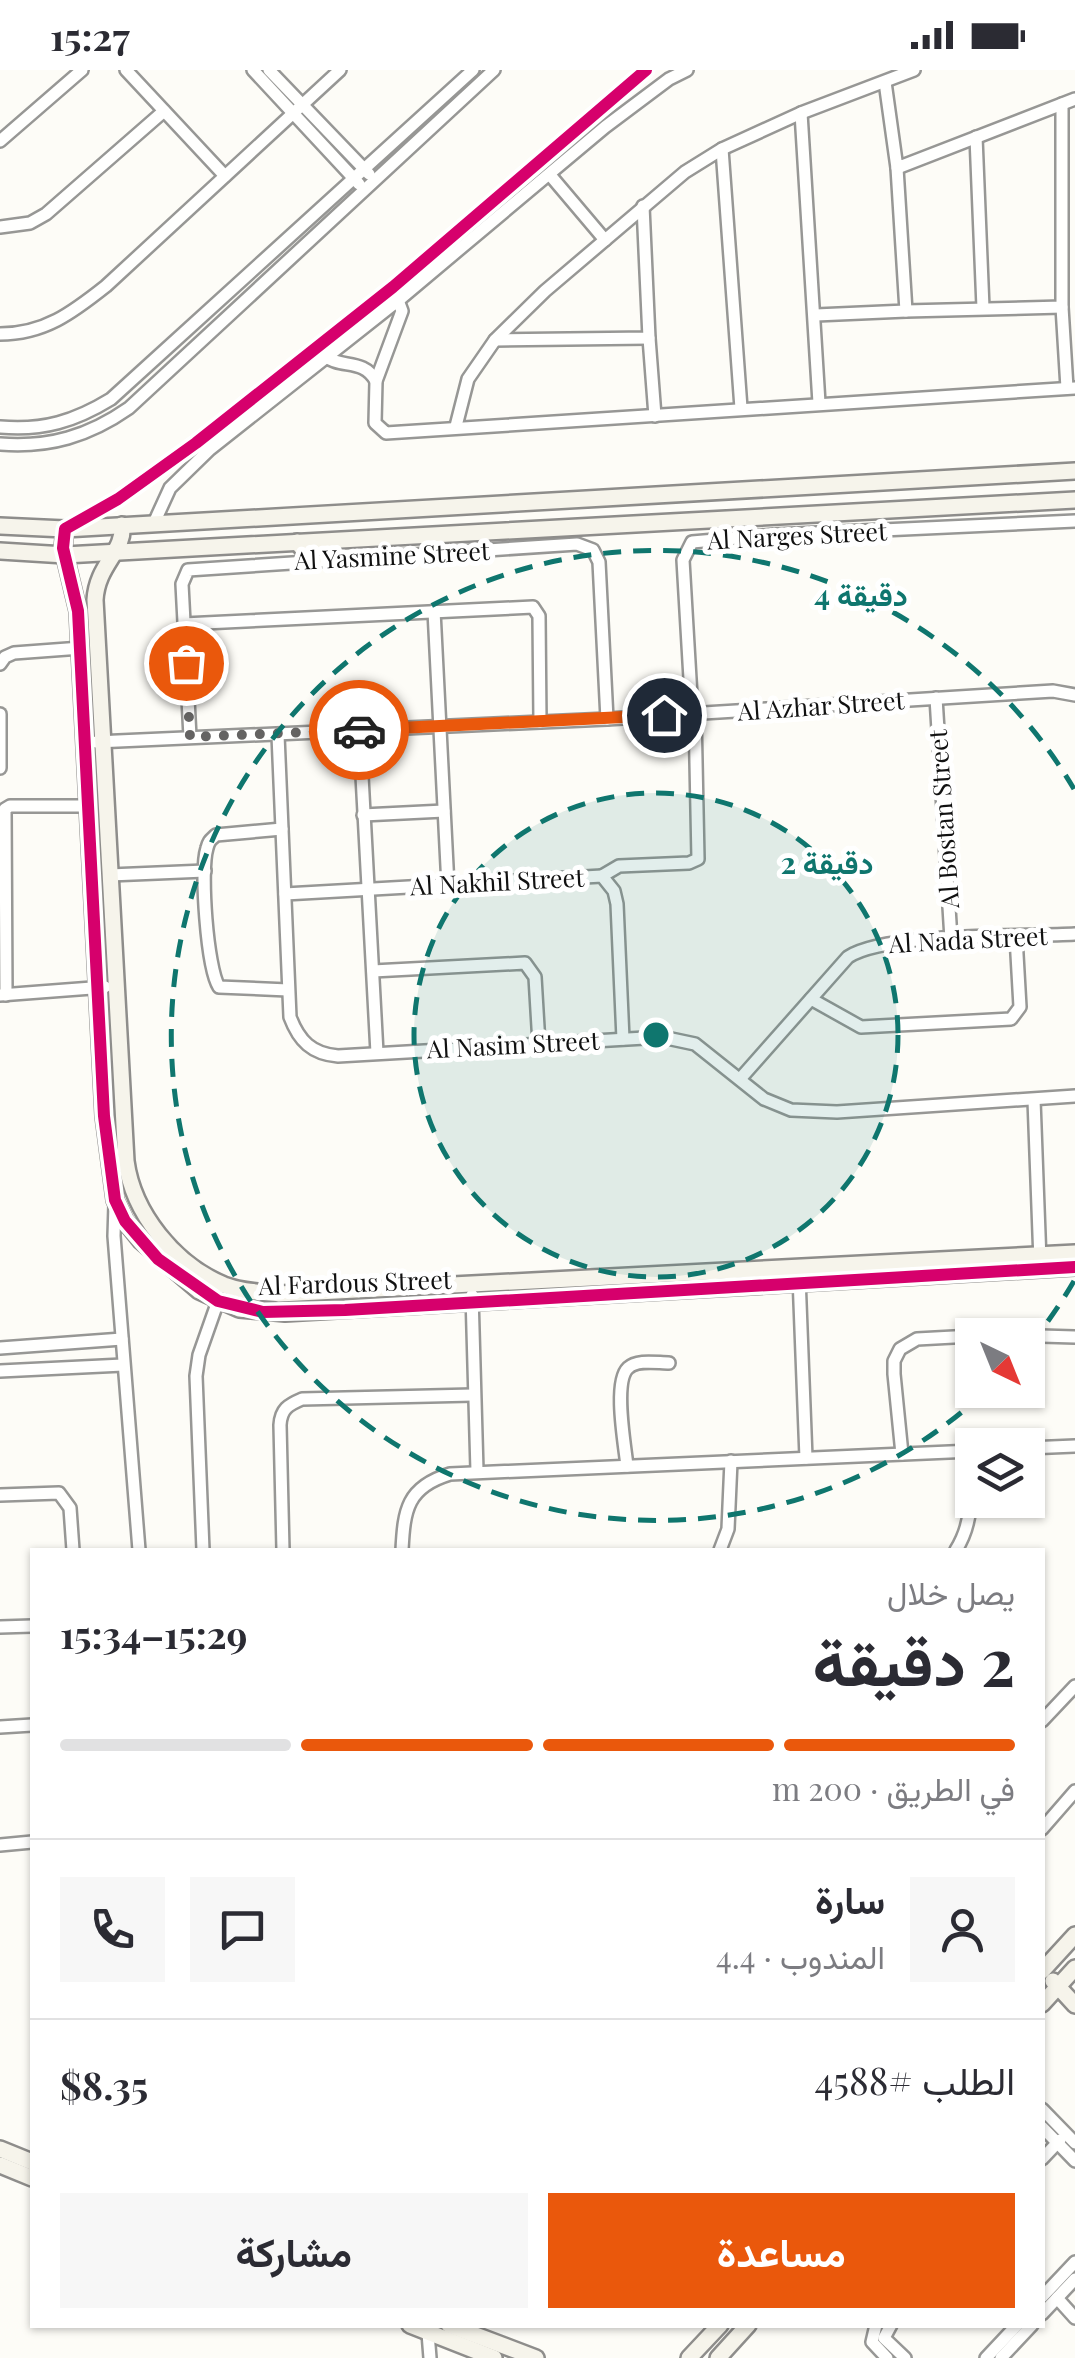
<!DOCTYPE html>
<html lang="ar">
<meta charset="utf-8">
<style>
:root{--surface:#fff;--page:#f7f7f7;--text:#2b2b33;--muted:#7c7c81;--line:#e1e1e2;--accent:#ea580c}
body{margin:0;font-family:"Playfair Display",Vazirmatn,serif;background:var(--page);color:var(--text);direction:rtl;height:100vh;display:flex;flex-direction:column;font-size:38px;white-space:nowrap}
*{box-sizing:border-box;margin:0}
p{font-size:32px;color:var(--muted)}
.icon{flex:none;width:55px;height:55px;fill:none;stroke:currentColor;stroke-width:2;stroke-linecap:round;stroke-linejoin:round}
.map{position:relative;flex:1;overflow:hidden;direction:ltr}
.sheet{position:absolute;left:30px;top:1478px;width:1015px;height:780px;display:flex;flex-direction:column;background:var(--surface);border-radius:0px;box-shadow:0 2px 8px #0004;direction:rtl}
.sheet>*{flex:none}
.needle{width:65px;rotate:137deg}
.buttons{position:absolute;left:955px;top:1248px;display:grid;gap:20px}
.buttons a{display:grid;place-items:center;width:90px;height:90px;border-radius:0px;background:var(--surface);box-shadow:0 2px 8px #0004;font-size:50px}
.pin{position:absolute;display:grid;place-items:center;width:85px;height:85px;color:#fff;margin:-42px;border:5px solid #fff;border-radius:50%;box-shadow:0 2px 10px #0007}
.courier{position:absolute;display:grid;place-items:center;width:100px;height:100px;margin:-50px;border:8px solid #ea580c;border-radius:50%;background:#fff;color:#222;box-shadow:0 2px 12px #0007}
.overview em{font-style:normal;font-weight:700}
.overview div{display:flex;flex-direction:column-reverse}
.overview{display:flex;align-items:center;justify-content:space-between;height:170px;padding:0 30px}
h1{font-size:65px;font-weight:700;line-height:75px}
.bar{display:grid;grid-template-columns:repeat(4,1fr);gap:15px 10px;align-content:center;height:120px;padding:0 30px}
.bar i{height:12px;border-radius:8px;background:var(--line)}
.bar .active{background:var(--accent)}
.bar p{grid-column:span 4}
.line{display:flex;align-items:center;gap:25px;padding:0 30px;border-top:2px solid var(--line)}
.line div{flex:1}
.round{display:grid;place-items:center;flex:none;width:105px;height:105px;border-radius:0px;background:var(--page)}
.action{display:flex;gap:20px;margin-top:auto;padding:20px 30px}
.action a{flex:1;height:115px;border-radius:0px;background:var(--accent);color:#fff;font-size:40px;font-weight:700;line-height:115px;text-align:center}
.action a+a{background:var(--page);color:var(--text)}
.status{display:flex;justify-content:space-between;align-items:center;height:70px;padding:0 50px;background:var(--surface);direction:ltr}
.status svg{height:28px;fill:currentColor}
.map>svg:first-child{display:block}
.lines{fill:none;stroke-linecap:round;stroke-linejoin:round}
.street-casing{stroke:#979795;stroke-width:16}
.secondary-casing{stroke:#8e8d8b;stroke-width:20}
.street{stroke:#fffffe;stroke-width:11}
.secondary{stroke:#f6f4eb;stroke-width:15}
.cycleway-casing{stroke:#fff;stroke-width:19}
.cycleway{stroke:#d6006c;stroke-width:12}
.done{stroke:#646362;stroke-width:10;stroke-dasharray:0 18}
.route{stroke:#ea580c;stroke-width:12}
.ring{fill:none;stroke:#0f766e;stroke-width:5;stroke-dasharray:18 12}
.labels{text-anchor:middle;stroke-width:10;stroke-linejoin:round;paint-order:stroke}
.street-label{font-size:25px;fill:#111;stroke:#fff}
.centre{fill:#0f766e;stroke:#fff;stroke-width:5}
.ring-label{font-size:30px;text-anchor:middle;font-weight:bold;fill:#0f766e;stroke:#fff;stroke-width:10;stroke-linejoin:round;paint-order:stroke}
</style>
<div class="status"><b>15:27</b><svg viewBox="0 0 49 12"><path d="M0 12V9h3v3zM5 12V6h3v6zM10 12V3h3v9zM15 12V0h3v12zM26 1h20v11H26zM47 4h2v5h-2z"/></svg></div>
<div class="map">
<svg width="1075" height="2288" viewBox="0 0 1075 2288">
<rect width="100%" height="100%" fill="#fdfcf7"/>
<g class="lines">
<defs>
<g id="street">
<path d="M126 0 225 106"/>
<path d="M253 0 359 114"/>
<path d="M269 0 369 104"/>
<path d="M885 12 897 98 1075 29"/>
<path d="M801 43 819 333"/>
<path d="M976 67 983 238"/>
<path d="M0 71 82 0"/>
<path d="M722 79 741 338"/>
<path d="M550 105 605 170"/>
<path d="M0 157 30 153 46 144 164 41"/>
<path d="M393 217 402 241 376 311 375 353 386 363 1075 318"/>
<path d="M1062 237 1067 318"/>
<path d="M906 241 1062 237V34"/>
<path d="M816 245 906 241 897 98"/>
<path d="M0 264C44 264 72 243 106 216L340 0"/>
<path d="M649 268 655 346"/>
<path d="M495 270 649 268 643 136"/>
<path d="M324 286C342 299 363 288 376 311"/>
<path d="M456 356 468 309 495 270 545 221 685 102 722 79 801 43 914 0"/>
<path d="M0 357C43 361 75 351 111 329L473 0"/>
<path d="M0 374C49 378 89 366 129 338L494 0"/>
<path d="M154 453 170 418 209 380 400 229 605 57 669 9 687 0"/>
<path d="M70 456 118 429 196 373 393 217 646 0"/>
<path d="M434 541 448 816"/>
<path d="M184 554 533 537 539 546 540 652"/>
<path d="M0 594 5 587 14 583 81 578"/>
<path d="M936 628 951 869"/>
<path d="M692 643 683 490 692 472 774 465 1075 451"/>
<path d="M0 644V698"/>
<path d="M278 665 290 947C299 971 312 984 338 986L662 967 695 974 764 1029 791 1040 837 1042 1075 1026"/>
<path d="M190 667 182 514 188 500 577 474 593 480 599 492 607 649"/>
<path d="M96 672 607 649 1053 621 1075 625"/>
<path d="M362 706 377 983"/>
<path d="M363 745 444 741"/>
<path d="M282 759 216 765C211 770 209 770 207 778 200 800 207 898 219 917L288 920"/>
<path d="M110 805 205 801"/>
<path d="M602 806 619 796 689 793 698 789 695 643"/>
<path d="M285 824 602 806 614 821 617 834 623 969"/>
<path d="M373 901 525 893 535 907 539 974"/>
<path d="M0 925 105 917"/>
<path d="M6 925 5 739 10 736H90"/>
<path d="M811 929 861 957 1011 949 1020 937 1016 867"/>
<path d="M740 1009 848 887C886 862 1023 867 1075 864"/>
<path d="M1034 1030 1040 1191"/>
<path d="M115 1134 114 1166 139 1480"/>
<path d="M799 1207 806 1388"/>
<path d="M472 1225 477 1401"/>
<path d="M1008 1265 1075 1267"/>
<path d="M0 1278 122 1269"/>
<path d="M0 1301 123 1295"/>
<path d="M1028 1378 1075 1376"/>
<path d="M902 1384 894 1304V1291L900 1279 917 1269 972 1266"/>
<path d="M627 1396C625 1376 613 1312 628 1298 637 1289 657 1293 669 1293"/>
<path d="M0 1425 59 1423 70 1438 73 1480"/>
<path d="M203 1480 196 1306 199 1285 218 1231"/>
<path d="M283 1480 280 1355C281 1339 288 1335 302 1329L473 1325"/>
<path d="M402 1480C404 1440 407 1417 450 1404L972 1381"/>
<path d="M720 1480 728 1459 731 1391"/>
<path d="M956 1480C976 1448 970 1417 968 1381"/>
<path d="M0 1557 32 1556"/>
<path d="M1042 1651 1075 1616"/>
<path d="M0 1657 32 1655"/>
<path d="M1042 1759 1075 1721"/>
<path d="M0 1775 32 1772"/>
<path d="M1042 2039 1075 2073"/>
<path d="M1042 2057 1075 2091"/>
<path d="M1042 2089 1060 2070"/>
<path d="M1042 2227 1075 2192"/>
<path d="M1057 2228 1075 2248"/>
<path d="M1042 2244 1075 2209"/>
<path d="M876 2255 872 2272 887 2288"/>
<path d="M891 2255 884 2268 905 2288"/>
<path d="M428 2263 430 2288"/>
<path d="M986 2288 1017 2255"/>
<path d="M1001 2288 1032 2255"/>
</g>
<g id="secondary">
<path d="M122 455C125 482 97 494 95 530L126 1091C133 1143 174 1194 224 1215 242 1222 260 1222 279 1224L1075 1183"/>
<path d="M0 456 65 459 1075 401"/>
<path d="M65 459 63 478 78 541 104 1046 115 1130 125 1151 141 1171 199 1221 239 1239 285 1243 1075 1197"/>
<path d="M297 472 313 491"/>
<path d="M0 481 65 485 1075 430"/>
<path d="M1042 1901 1075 1865"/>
<path d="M1053 1911 1075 1935"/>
<path d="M1042 1934 1075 1898"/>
<path d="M0 2079 32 2092"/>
<path d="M0 2095 32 2108"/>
<path d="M410 2255 494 2288"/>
<path d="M449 2255 536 2288"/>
<path d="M689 2288 720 2255"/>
<path d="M718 2288 748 2255"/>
</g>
</defs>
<use href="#street" class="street-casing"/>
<use href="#secondary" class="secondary-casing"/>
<use href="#street" class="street"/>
<use href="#secondary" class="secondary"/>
<defs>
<path id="cycleway" d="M646 0 393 217 196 373 118 429 65 459 63 478 78 541 104 1046 115 1130 125 1151 158 1189 218 1231 263 1242 345 1240 1075 1197"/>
</defs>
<use href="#cycleway" class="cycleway-casing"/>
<use href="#cycleway" class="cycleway"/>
</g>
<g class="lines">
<path class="done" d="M186 593 190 667 359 660"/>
<path class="route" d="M359 660 664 645"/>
</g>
<circle cx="656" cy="965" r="242" fill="#0f766e" fill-opacity=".12"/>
<g class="ring">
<circle cx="656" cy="965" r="242"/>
<path d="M1074 1211A485 485 0 0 1 1028 1277M984 1323A485 485 0 1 1 1074 719"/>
</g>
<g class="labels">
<g class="street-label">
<text transform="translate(797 466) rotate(-3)" y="9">Al Narges Street</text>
<text transform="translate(392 486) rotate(-3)" y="9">Al Yasmine Street</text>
<text transform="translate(821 636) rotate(-4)" y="9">Al Azhar Street</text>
<text transform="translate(944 749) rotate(-94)" y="9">Al Bostan Street</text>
<text transform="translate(497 812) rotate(-3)" y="9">Al Nakhil Street</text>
<text transform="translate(968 870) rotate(-3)" y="9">Al Nada Street</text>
<text transform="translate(513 975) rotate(-3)" y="9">Al Nasim Street</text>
<text transform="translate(355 1213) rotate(-2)" y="9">Al Fardous Street</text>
</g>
</g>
<circle cx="656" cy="965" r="15" class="centre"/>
<g class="ring-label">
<text x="861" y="536">4 دقيقة</text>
<text x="827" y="804">2 دقيقة</text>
</g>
</svg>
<div class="buttons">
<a><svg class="needle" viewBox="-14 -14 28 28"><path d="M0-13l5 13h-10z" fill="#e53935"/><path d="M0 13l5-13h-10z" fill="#7c7c81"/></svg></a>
<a><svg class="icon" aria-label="layers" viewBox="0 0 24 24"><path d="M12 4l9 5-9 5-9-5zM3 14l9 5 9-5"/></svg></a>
</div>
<div class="pin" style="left:186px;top:593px;background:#ea580c"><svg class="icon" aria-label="bag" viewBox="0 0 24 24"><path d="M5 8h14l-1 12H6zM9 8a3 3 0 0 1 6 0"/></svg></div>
<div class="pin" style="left:664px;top:645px;background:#1f2937"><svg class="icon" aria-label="home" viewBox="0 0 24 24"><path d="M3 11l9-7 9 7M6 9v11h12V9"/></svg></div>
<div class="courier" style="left:359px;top:660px"><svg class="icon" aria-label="car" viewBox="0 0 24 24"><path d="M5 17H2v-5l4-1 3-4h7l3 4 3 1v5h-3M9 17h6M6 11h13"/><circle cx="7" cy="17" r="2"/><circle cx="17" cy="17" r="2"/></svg></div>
<section class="sheet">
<div class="overview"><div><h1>2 دقيقة</h1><p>يصل خلال</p></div><em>15:29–15:34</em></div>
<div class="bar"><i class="active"></i><i class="active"></i><i class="active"></i><i></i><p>في الطريق · 200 m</p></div>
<div class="line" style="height:180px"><a class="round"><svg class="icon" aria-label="person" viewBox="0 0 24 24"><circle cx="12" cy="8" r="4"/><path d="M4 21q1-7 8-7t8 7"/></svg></a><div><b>سارة</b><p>المندوب · 4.4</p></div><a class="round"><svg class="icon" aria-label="chat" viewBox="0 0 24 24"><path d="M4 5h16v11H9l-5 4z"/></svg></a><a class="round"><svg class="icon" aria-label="phone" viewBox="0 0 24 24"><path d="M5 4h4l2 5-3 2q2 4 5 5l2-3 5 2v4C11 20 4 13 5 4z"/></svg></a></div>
<div class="line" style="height:130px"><div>الطلب #4588</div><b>$8.35</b></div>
<div class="action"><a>مساعدة</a><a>مشاركة</a></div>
</section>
</div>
